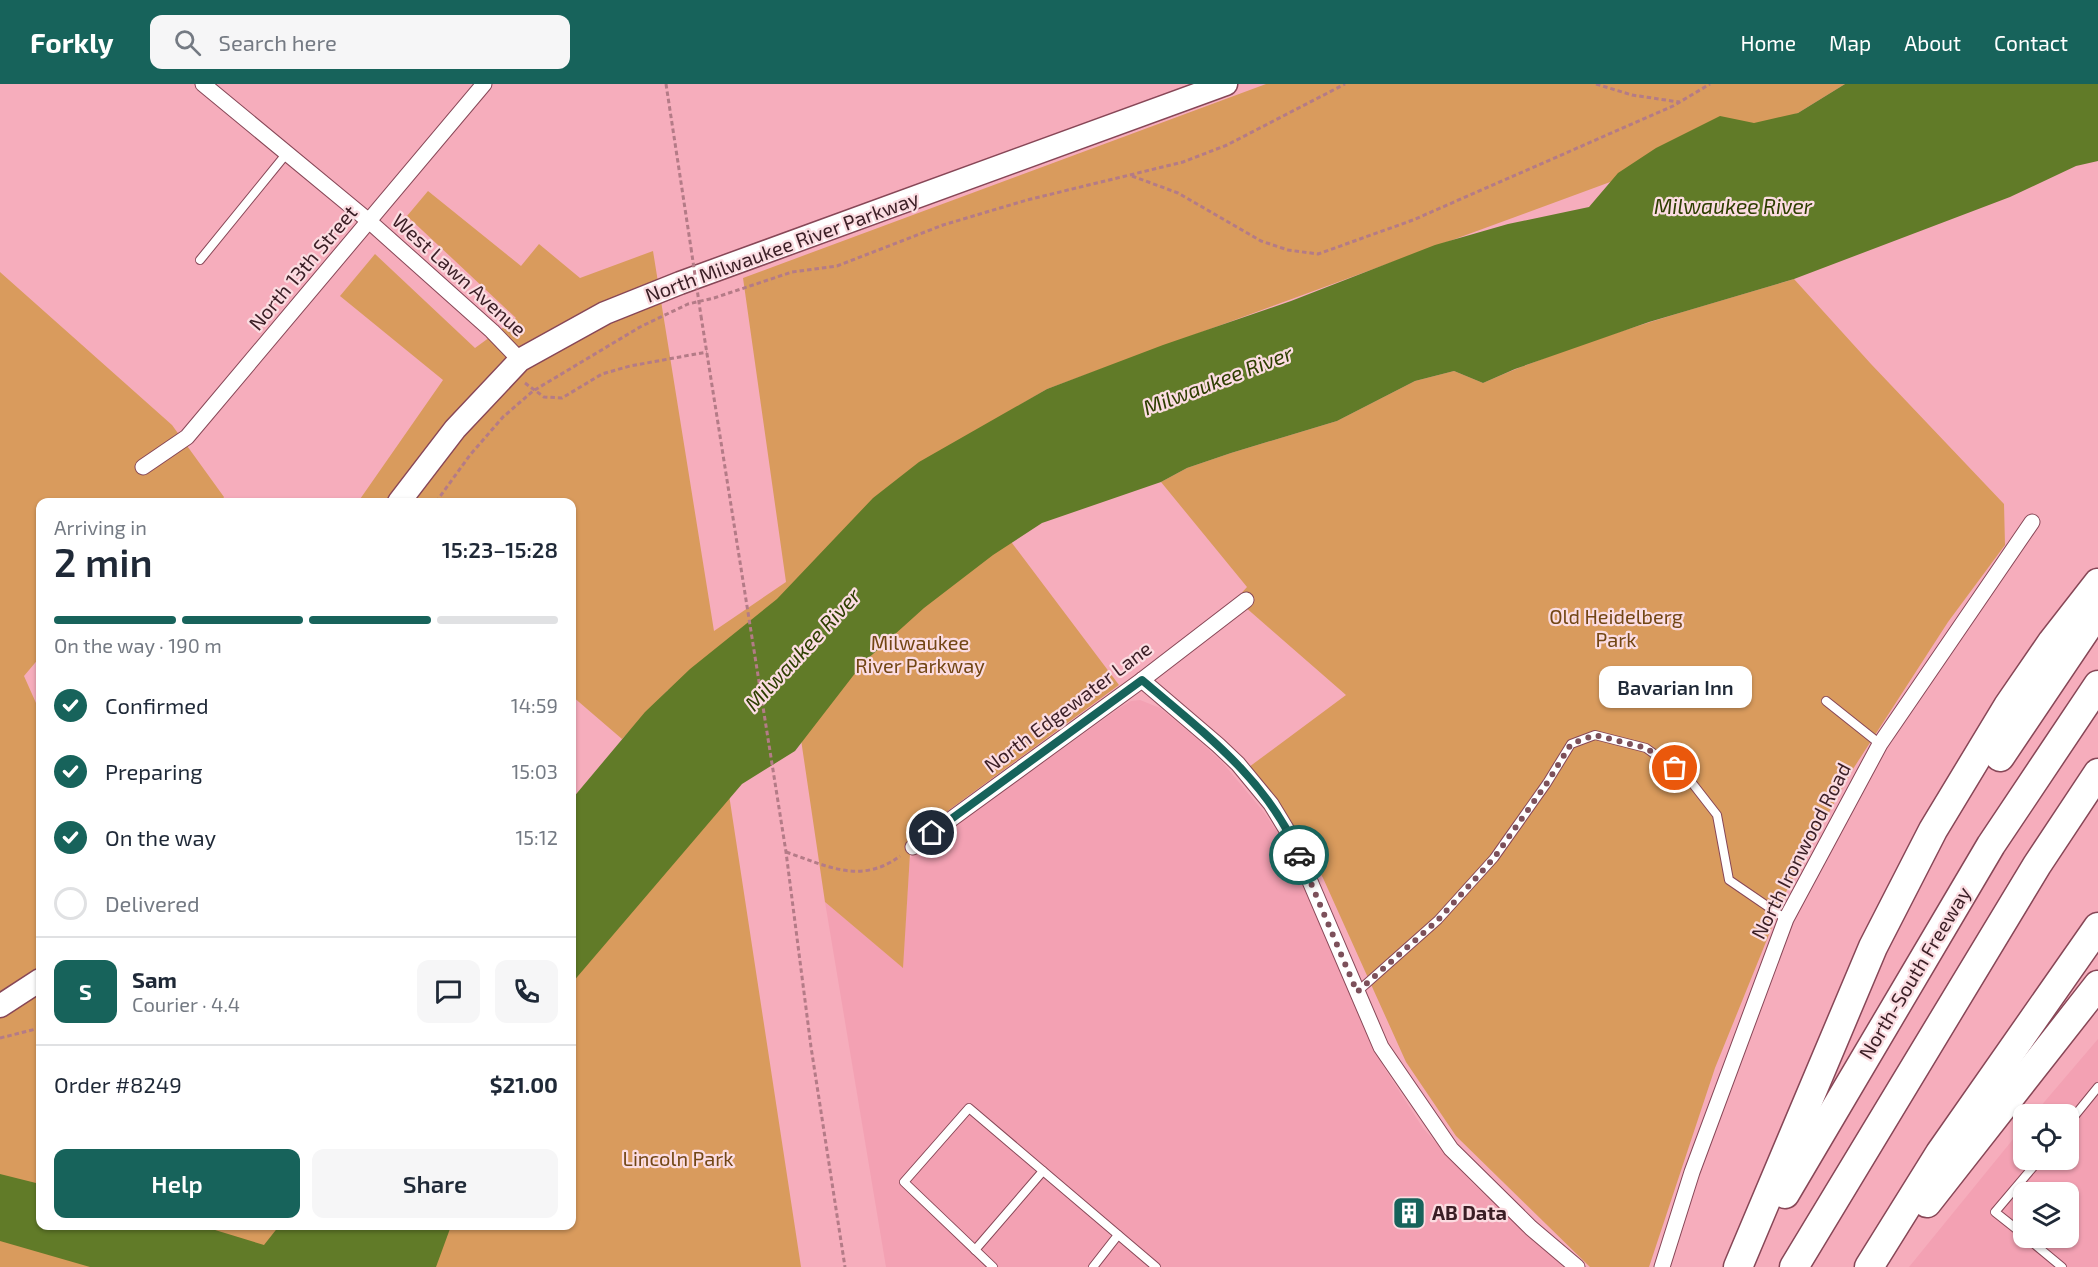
<!DOCTYPE html>
<meta charset="utf-8">
<style>
:root{--surface:#fff;--page:#f6f6f7;--text:#1f2937;--muted:#747a83;--line:#e0e1e3;--accent:#17635b}
body{margin:0;font-family:"Exo 2",sans-serif;background:var(--page);color:var(--text);height:100vh;display:flex;flex-direction:column;font-size:22px;white-space:nowrap}
*{box-sizing:border-box;margin:0}
p{font-size:20px;color:var(--muted)}
.icon{flex:none;width:33px;height:33px;fill:none;stroke:currentColor;stroke-width:2;stroke-linecap:round;stroke-linejoin:round}
.map{position:relative;flex:1;overflow:hidden}
.panel{position:absolute;left:36px;top:414px;width:540px;height:732px;display:flex;flex-direction:column;background:var(--surface);border-radius:12px;box-shadow:0 2px 4px #0004}
.panel>*{flex:none}
.tools{position:absolute;left:2013px;top:1020px;display:grid;gap:12px}
.tools a{display:grid;place-items:center;width:66px;height:66px;border-radius:12px;background:var(--surface);box-shadow:0 2px 4px #0004;font-size:30px}
.pin{position:absolute;display:grid;place-items:center;width:51px;height:51px;color:#fff;margin:-26px;border:3px solid #fff;border-radius:50%;box-shadow:0 2px 6px #0007}
.courier{position:absolute;display:grid;place-items:center;width:60px;height:60px;margin:-30px;border:4px solid #17635b;border-radius:50%;background:#fff;color:#222;box-shadow:0 2px 8px #0007}
.bubble{position:absolute;height:42px;border-radius:12px;background:var(--surface);box-shadow:0 2px 4px #0004;font-size:20px;font-weight:600;line-height:42px;text-align:center}
.summary em{font-style:normal;font-weight:600}
.summary div{display:flex;flex-direction:column-reverse}
.summary{display:flex;align-items:center;justify-content:space-between;height:102px;padding:0 18px}
h1{font-size:39px;font-weight:600;line-height:45px}
.bar{display:grid;grid-template-columns:repeat(4,1fr);gap:9px 6px;align-content:center;height:72px;padding:0 18px}
.bar i{height:8px;border-radius:4px;background:var(--line)}
.bar .active{background:var(--accent)}
.bar p{grid-column:span 4}
.line{display:flex;align-items:center;gap:15px;padding:0 18px;border-top:2px solid var(--line)}
.line div{flex:1}
.round{display:grid;place-items:center;flex:none;width:63px;height:63px;border-radius:12px;background:var(--page)}
ol{padding:0 18px;list-style:none}
li{display:flex;align-items:center;gap:18px;height:66px}
li p{margin-inline-start:auto}
li .icon{padding:6px;border-radius:50%;background:var(--accent);color:#fff;stroke-width:4}
li:last-child{color:var(--muted)}
li i{width:33px;height:33px;border:3px solid var(--line);border-radius:50%}
.cta{display:flex;gap:12px;margin-top:auto;padding:12px 18px}
.cta a{flex:1;height:69px;border-radius:12px;background:var(--accent);color:#fff;font-size:24px;font-weight:600;line-height:69px;text-align:center}
.cta a+a{background:var(--page);color:var(--text)}
header{display:flex;align-items:center;gap:36px;box-sizing:border-box;height:84px;padding:0 30px;background:var(--accent);color:#fff}
header strong{font-size:28px}
nav{display:flex;gap:33px;margin-inline-start:auto;font-size:21px}
.search{width:420px;height:54px;background:var(--page);display:flex;align-items:center;gap:15px;box-sizing:border-box;padding:0 21px;border-radius:12px;color:var(--muted);font-size:22px}
.map>svg:first-child{display:block}
.built{fill:#f3a1b3;fill-rule:evenodd}
.green{fill:#d99b5d}
.water{fill:#617b28}
.lines{fill:none;stroke-linecap:round;stroke-linejoin:round}
.lane-casing{stroke:#874757;stroke-width:10}
.street-casing{stroke:#874757;stroke-width:17}
.secondary-casing{stroke:#874757;stroke-width:25}
.highway-casing{stroke:#874757;stroke-width:31}
.path{stroke:#b47b87;stroke-width:3;stroke-dasharray:4.5 3;stroke-linecap:butt}
.lane{stroke:#fff;stroke-width:8}
.street{stroke:#fff;stroke-width:15}
.secondary{stroke:#fff;stroke-width:22}
.highway{stroke:#fff;stroke-width:28}
.path-bridge{stroke:#b47b87;stroke-width:3;stroke-dasharray:4.5 3;stroke-linecap:butt}
.done{stroke:#7c505a;stroke-width:6;stroke-dasharray:0 10.8}
.route{stroke:#17635b;stroke-width:8}
.labels{text-anchor:middle;stroke-width:4.5;stroke-linejoin:round;paint-order:stroke}
.street-label{font-size:20px;fill:#3a1e25;stroke:#fbdce1}
.park-label{font-size:20px;fill:#724614;stroke:#fbdce1}
.poi-label{font-size:20px;font-weight:bold;fill:#3a1e25;stroke:#fbdce1;text-anchor:start}
.water-label{font-size:21px;font-style:italic;fill:#2d3e00;stroke:#fbdce1}
</style>
<header>
<strong>Forkly</strong>
<div class="search"><svg class="icon" aria-label="search" viewBox="0 0 24 24"><circle cx="10" cy="10" r="6"/><path d="M15 15l6 6"/></svg>Search here</div>
<nav><a>Home</a><a>Map</a><a>About</a><a>Contact</a></nav>
</header>
<div class="map">
<svg width="2098" height="1183" viewBox="0 0 2098 1183">
<rect width="100%" height="100%" fill="#f6adbc"/>
<g class="built">
<path d="M1140 616 1160 624 1195 653 1222 678 1263 727 1285 759 1301 792 1362 940 1385 985 1423 1044 1472 1099 1564 1183H886L825 818 902 883 910 774 1121 623 1131 617Z"/>
<path d="M2098 955V1183H1909L2023 1043 2024 1076H2068V1030H2034ZM2024 1108H2068V1154H2024Z"/>
</g>
<g class="green">
<path d="M1266 0H1845L1798 29 1047 305 986 341 1012 459 1119 601 911 754 903 884 825 818 799 642 668 606 622 655 572 612V418H358L443 296 340 212 375 170 475 264 516 234 407 132 428 107 521 182 539 160 580 194 653 167 714 547 786 498 743 194Z"/>
<path d="M0 188 172 341 224 413 221 418H40V573L24 592 40 628V1142H572V784L726 691 801 1183H0Z"/>
<path d="M1794 195 1871 280 2004 420 2005 461 1948 538 1853 685 1789 801 1715 984 1649 1183H1590L1456 1052 1406 978 1323 794 1291 737 1249 683 1346 611 1236 515 1247 503 1161 398 1187 384 1231 369 1337 337 1415 297 1454 287 1483 299C1583 255 1690 226 1794 195Z"/>
</g>
<g class="water">
<path d="M1845 0H2098V77L2076 82 2010 113 1794 195 1649 238 1515 285 1483 299 1454 287 1415 297 1337 337 1231 369 1187 384 1161 398 1042 439 993 471 924 524 863 579 795 667 742 700 572 899V715L645 628 690 585 777 515 873 414 919 378 1047 305 1163 261 1291 217 1435 161 1508 140 1589 123 1618 89 1656 64 1720 32 1754 39 1798 29Z"/>
<path d="M0 1090 40 1100V1142H202L264 1161 279 1142H451L436 1183H90L0 1157Z"/>
</g>
<g class="lines">
<defs>
<g id="lane">
<path d="M200 176 287 69"/>
<path d="M1826 617 1880 660"/>
<path d="M1357 908 1438 836 1494 774 1547 699 1571 660 1595 651 1646 664 1689 695 1717 731 1729 796 1786 835"/>
<path d="M2068 1040 2098 1003"/>
<path d="M2024 1151 1995 1128 2039 1076"/>
<path d="M2027 1154 2062 1183"/>
<path d="M975 1166 1043 1087"/>
<path d="M993 1183 904 1098 969 1024 1156 1183"/>
<path d="M1093 1183 1118 1151"/>
</g>
<g id="street">
<path d="M203 0 370 138 492 247 520 276"/>
<path d="M143 383 187 353 484 0"/>
<path d="M1142 596 1218 661 1238 680 1271 720 1291 753 1381 963 1451 1065 1531 1144 1577 1183"/>
<path d="M913 763 1142 596 1246 516"/>
<path d="M1662 1183 1692 1088 1786 835 1880 660 2032 438"/>
</g>
<g id="secondary">
<path d="M399 418 455 345 520 276 605 229 680 199 1226 0"/>
<path d="M0 922 40 896"/>
</g>
<g id="highway">
<path d="M2000 673 2097 529"/>
<path d="M1785 1110 1991 761 2098 601"/>
<path d="M1927 1119 2098 901"/>
<path d="M1738 1183 1873 863 1933 746 2008 622 2052 558 2098 499"/>
<path d="M1794 1183 2037 781 2098 689"/>
<path d="M1869 1183 1940 1069 2098 843"/>
</g>
</defs>
<use href="#lane" class="lane-casing"/>
<use href="#street" class="street-casing"/>
<use href="#secondary" class="secondary-casing"/>
<use href="#highway" class="highway-casing"/>
<g class="path">
<path d="M666 0 691 164"/>
<path d="M1596 0 1632 11 1679 18"/>
<path d="M1132 92 1178 109 1261 157 1288 166 1318 170 1413 136 1673 22 1710 0"/>
<path d="M701 232 786 768 811 963 845 1183"/>
<path d="M525 299 544 313 562 314 602 290 630 282 707 268"/>
<path d="M436 418 470 371 503 333 533 307 640 243 688 220 714 214 792 188 837 182 943 141 1027 116 1183 78 1227 61 1345 0"/>
<path d="M786 768C827 782 861 801 900 772"/>
<path d="M0 954 40 944"/>
</g>
<use href="#lane" class="lane"/>
<use href="#street" class="street"/>
<use href="#secondary" class="secondary"/>
<use href="#highway" class="highway"/>
<path class="path-bridge" d="M691 164 701 232"/>
</g>
<g class="lines">
<path class="done" d="M1299 771 1357 908 1438 836 1494 774 1547 699 1571 660 1595 651 1646 664 1675 684"/>
<path class="route" d="M932 749 1142 596C1202 647 1268 696 1299 771"/>
</g>
<defs>
<symbol id="building-square" viewBox="-11 -11 22 22"><rect x="-9" y="-9" width="18" height="18" rx="4" fill="#17635b" stroke="#fbdce1"/><path d="M-4-6H4V6H1V3H-1V6H-4ZM-2.5-4.3h1.7v1.8h-1.7ZM.8-4.3h1.7v1.8H.8ZM-2.5-1h1.7V.8h-1.7ZM.8-1h1.7V.8H.8Z" fill="#fff"/></symbol>
</defs>
<g fill-rule="evenodd">
<use href="#building-square" x="1390" y="1110" width="38" height="38"/>
</g>
<g class="labels">
<g class="street-label">
<text transform="translate(782 163) rotate(-20)" y="7">North Milwaukee River Parkway</text>
<text transform="translate(303 184) rotate(-50)" y="7">North 13th Street</text>
<text transform="translate(459 191) rotate(42)" y="7">West Lawn Avenue</text>
<text transform="translate(1068 623) rotate(-37)" y="7">North Edgewater Lane</text>
<text transform="translate(1801 767) rotate(-63)" y="7">North Ironwood Road</text>
<text transform="translate(1915 889) rotate(-59)" y="7">North-South Freeway</text>
</g>
<g class="park-label">
<text x="1616" y="540">Old Heidelberg<tspan x="1616" dy="23">Park</tspan></text>
<text x="920" y="566">Milwaukee<tspan x="920" dy="23">River Parkway</tspan></text>
<text x="678" y="1082">Lincoln Park</text>
</g>
<g class="poi-label">
<text x="1432" y="1136">AB Data</text>
</g>
<g class="water-label">
<text x="1733" y="130">Milwaukee River</text>
<text transform="translate(1218 297) rotate(-21)" y="7">Milwaukee River</text>
<text transform="translate(803 566) rotate(-47)" y="7">Milwaukee River</text>
</g>
</g>
</svg>
<div class="tools">
<a><svg class="icon" aria-label="locate" viewBox="0 0 24 24"><circle cx="12" cy="12" r="6"/><path d="M12 2v4M12 18v4M2 12h4M18 12h4"/></svg></a>
<a><svg class="icon" aria-label="layers" viewBox="0 0 24 24"><path d="M12 4l9 5-9 5-9-5zM3 14l9 5 9-5"/></svg></a>
</div>
<div class="pin" style="left:1675px;top:684px;background:#ea580c"><svg class="icon" aria-label="bag" viewBox="0 0 24 24"><path d="M5 8h14l-1 12H6zM9 8a3 3 0 0 1 6 0"/></svg></div>
<div class="pin" style="left:932px;top:749px;background:#1f2937"><svg class="icon" aria-label="home" viewBox="0 0 24 24"><path d="M3 11l9-7 9 7M6 9v11h12V9"/></svg></div>
<div class="courier" style="left:1299px;top:771px"><svg class="icon" aria-label="car" viewBox="0 0 24 24"><path d="M5 17H2v-5l4-1 3-4h7l3 4 3 1v5h-3M9 17h6M6 11h13"/><circle cx="7" cy="17" r="2"/><circle cx="17" cy="17" r="2"/></svg></div>
<div class="bubble" style="left:1599px;top:582px;width:153px">Bavarian Inn</div>
<section class="panel">
<div class="summary"><div><h1>2 min</h1><p>Arriving in</p></div><em>15:23–15:28</em></div>
<div class="bar"><i class="active"></i><i class="active"></i><i class="active"></i><i></i><p>On the way · 190 m</p></div>
<ol>
<li><svg class="icon" aria-label="check" viewBox="0 0 24 24"><path d="M5 12l5 5 9-10"/></svg>Confirmed<p>14:59</p></li>
<li><svg class="icon" aria-label="check" viewBox="0 0 24 24"><path d="M5 12l5 5 9-10"/></svg>Preparing<p>15:03</p></li>
<li><svg class="icon" aria-label="check" viewBox="0 0 24 24"><path d="M5 12l5 5 9-10"/></svg>On the way<p>15:12</p></li>
<li><i></i>Delivered</li>
</ol>
<div class="line" style="height:108px"><b class="round" style="background:var(--accent);color:#fff">S</b><div><b>Sam</b><p>Courier · 4.4</p></div><a class="round"><svg class="icon" aria-label="chat" viewBox="0 0 24 24"><path d="M4 5h16v11H9l-5 4z"/></svg></a><a class="round"><svg class="icon" aria-label="phone" viewBox="0 0 24 24"><path d="M5 4h4l2 5-3 2q2 4 5 5l2-3 5 2v4C11 20 4 13 5 4z"/></svg></a></div>
<div class="line" style="height:78px"><div>Order #8249</div><b>$21.00</b></div>
<div class="cta"><a>Help</a><a>Share</a></div>
</section>
</div>
